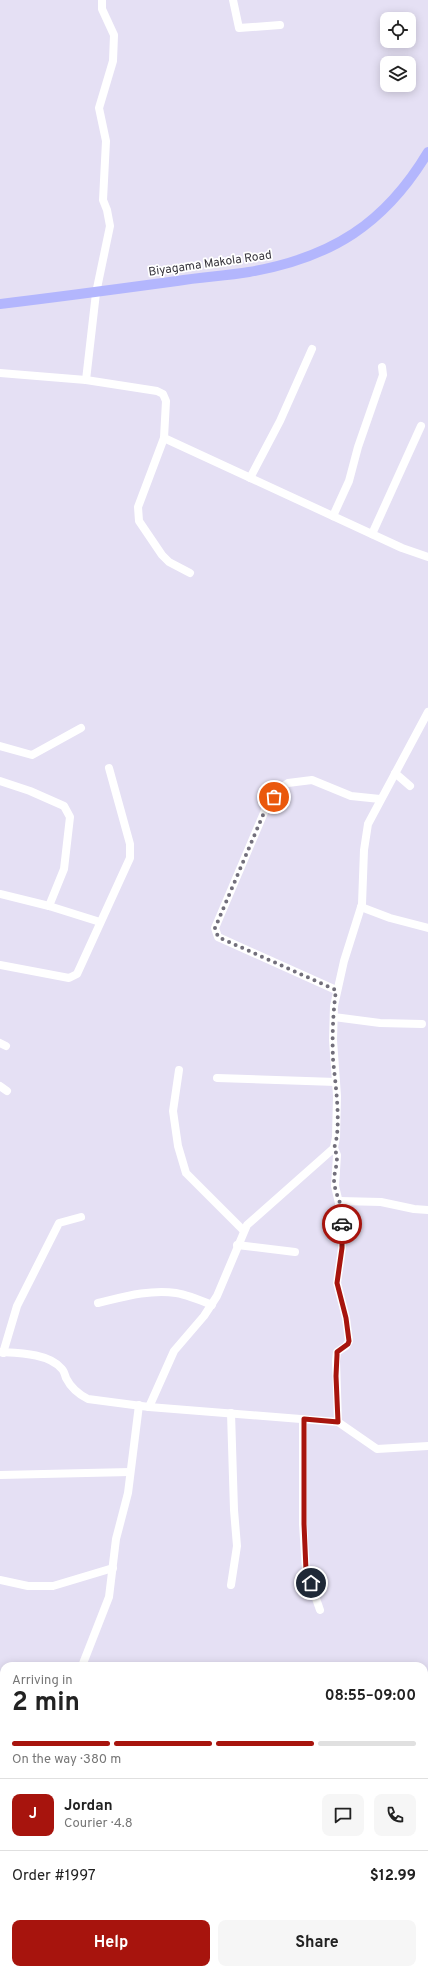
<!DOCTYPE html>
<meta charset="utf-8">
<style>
:root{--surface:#fff;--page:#f6f6f6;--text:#222;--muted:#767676;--line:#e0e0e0;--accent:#a7140d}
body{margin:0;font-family:Overpass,sans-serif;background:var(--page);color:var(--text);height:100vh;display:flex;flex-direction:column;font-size:15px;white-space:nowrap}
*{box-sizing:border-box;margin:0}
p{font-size:13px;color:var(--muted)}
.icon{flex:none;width:22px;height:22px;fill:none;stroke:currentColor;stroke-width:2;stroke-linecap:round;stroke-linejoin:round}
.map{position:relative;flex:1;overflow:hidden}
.details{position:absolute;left:0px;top:1662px;width:428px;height:312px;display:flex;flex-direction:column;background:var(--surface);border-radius:12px 12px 0 0;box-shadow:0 2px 10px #0003}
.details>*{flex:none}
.buttons{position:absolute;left:380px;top:12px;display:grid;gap:8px}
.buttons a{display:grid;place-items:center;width:36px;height:36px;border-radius:8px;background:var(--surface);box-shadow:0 2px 10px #0003;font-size:20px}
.pin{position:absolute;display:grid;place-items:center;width:34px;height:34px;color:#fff;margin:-17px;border:2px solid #fff;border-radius:50%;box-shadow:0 1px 4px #0007}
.courier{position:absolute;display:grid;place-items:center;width:40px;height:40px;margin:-20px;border:3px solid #a7140d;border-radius:50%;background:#fff;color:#222;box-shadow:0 1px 5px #0007}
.head em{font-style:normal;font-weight:700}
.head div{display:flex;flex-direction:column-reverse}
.head{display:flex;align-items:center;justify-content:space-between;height:68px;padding:0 12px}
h1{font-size:26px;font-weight:700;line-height:30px}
.bar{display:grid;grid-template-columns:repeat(4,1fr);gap:6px 4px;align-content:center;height:48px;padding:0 12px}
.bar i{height:5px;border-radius:3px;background:var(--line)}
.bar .on{background:var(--accent)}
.bar p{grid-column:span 4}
.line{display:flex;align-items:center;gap:10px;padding:0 12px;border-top:1px solid var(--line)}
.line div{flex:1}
.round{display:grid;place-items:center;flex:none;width:42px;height:42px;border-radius:8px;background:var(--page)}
.primary-button{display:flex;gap:8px;margin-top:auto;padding:8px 12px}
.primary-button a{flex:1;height:46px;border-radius:8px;background:var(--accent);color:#fff;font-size:16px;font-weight:700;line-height:46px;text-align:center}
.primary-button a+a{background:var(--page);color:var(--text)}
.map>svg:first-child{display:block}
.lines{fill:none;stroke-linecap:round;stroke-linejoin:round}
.minor{stroke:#fff;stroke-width:8}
.major{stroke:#b3b6fd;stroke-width:10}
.done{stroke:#726f7b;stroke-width:4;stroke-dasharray:0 7.2}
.route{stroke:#a7140d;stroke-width:5}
.labels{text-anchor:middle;stroke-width:3.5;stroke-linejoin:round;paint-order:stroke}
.street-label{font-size:12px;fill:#34323a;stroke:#fff}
</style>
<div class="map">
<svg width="428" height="1974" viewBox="0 0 428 1974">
<rect width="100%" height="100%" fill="#e5e0f4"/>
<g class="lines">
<g class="minor">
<path d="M233 0 239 28 280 25"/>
<path d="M0 373 86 380 157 391 163 394 166 401 164 438 138 507 139 521 162 555 169 562 190 573"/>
<path d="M86 380 96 293 110 226 107 210 103 200 106 141 99 108 113 61 114 35 102 9V0"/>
<path d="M164 438 402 548 428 557"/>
<path d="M250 478 280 421 312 349"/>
<path d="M333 516 349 481 358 447 383 375 382 367"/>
<path d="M372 534 421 426"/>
<path d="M0 746 32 755 81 728"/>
<path d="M395 773 410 786"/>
<path d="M0 781 30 791 64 806 70 817 64 869 49 906"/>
<path d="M0 894 49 906 100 922"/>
<path d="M361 907 390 918 428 928"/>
<path d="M0 965 69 978 77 974 130 858V844L109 768"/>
<path d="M336 990 218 937 215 928 266 808 282 787 288 783 312 780 351 796 380 799"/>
<path d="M334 1017 380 1023 422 1024"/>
<path d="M0 1043 6 1046"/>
<path d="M179 1070 173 1111 178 1146 186 1173 243 1230"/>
<path d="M217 1078 336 1082"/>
<path d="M0 1086 7 1091"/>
<path d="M334 1148 337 1155 335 1186 342 1216V1248L337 1283 346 1318 349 1341 346 1346 337 1352 336 1361 338 1422"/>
<path d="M340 1201 381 1202 414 1209 428 1210"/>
<path d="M237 1245 295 1252"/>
<path d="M98 1303C123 1297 150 1289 176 1293 188 1295 200 1300 212 1305"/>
<path d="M0 1352C18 1353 49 1353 62 1369 64 1371 65 1375 66 1378 71 1388 78 1394 88 1399L149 1407 174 1351 204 1316 217 1296 247 1225 334 1148 336 1137 337 1096 333 1040 334 1006 344 961 362 904 364 850 368 824 428 712"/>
<path d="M3 1353 17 1306 59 1223 81 1217"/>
<path d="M149 1407 338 1422 377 1449 428 1446"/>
<path d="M231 1413 234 1510 237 1546 231 1585"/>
<path d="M303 1419V1524L306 1570 320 1610"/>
<path d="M0 1475 130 1472"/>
<path d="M0 1580 28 1586H53L113 1568"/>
<path d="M82 1666 109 1597 116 1539 128 1493 139 1405"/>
<path d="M321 1970 324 1974"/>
<path d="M126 1974V1970"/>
<path d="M378 1974 383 1970"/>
</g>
<path class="major" d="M0 304C59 297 118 289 177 281 201 277 225 276 249 272 331 258 385 224 428 152"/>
</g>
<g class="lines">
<path class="done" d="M274 797 266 808 215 928 218 937 336 990C333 1013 332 1036 333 1059 335 1082 342 1127 334 1148 340 1159 335 1167 334 1179 334 1187 337 1195 340 1203 342 1210 342 1217 342 1224"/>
<path class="route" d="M311 1583 306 1570 304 1524V1419L338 1422 336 1376 337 1355V1352L348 1344 349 1341 346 1318 337 1283 342 1248V1224"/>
</g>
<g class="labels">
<g class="street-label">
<text transform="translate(210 263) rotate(-8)" y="4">Biyagama Makola Road</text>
</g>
</g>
</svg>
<div class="buttons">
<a><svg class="icon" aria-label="locate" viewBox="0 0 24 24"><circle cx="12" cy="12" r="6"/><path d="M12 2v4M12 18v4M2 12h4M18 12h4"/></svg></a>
<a><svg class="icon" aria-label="layers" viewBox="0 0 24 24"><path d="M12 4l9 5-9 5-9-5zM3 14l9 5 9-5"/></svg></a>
</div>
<div class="pin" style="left:274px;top:797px;background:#ea580c"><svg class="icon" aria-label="bag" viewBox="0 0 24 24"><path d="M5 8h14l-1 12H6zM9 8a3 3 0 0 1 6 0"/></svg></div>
<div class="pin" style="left:311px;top:1583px;background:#1f2937"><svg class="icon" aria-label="home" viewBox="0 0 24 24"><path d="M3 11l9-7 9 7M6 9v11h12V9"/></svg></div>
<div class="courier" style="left:342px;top:1224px"><svg class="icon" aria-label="car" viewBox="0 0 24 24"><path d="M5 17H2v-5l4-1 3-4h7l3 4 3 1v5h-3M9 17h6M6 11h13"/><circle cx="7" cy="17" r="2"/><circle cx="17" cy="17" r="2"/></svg></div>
<section class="details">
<div class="head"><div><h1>2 min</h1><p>Arriving in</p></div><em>08:55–09:00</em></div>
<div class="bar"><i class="on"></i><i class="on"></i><i class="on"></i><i></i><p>On the way · 380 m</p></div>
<div class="line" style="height:72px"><b class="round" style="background:var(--accent);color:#fff">J</b><div><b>Jordan</b><p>Courier · 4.8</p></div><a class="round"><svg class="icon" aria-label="chat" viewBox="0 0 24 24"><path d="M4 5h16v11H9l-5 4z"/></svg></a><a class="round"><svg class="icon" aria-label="phone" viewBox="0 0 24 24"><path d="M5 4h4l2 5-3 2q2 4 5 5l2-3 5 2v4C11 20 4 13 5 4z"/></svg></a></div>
<div class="line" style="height:52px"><div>Order #1997</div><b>$12.99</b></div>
<div class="primary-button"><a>Help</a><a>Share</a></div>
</section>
</div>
